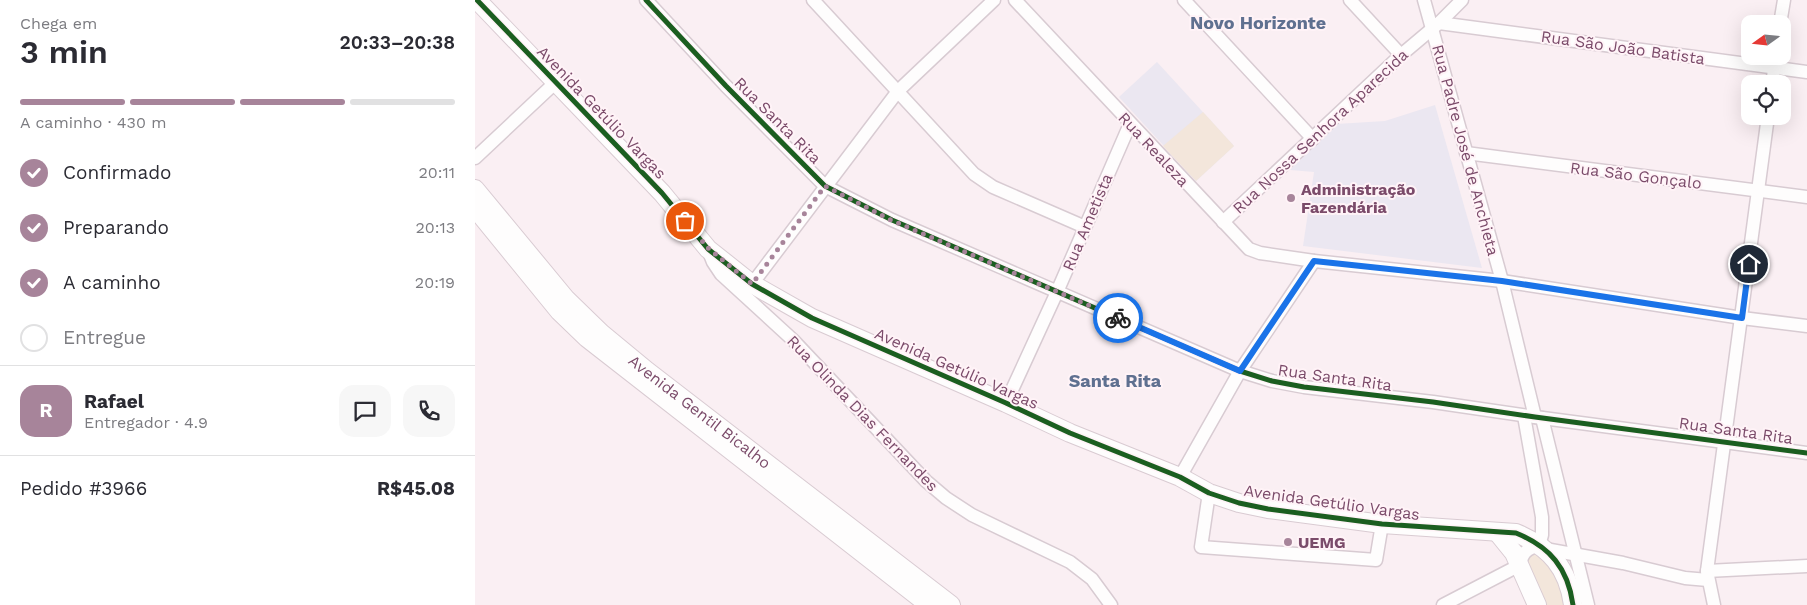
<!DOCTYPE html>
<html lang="pt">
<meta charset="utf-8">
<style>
:root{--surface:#fff;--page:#f7f7f7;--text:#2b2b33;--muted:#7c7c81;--line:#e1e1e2;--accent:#a7849a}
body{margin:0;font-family:"Work Sans",sans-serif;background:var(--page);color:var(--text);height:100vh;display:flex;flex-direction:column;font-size:19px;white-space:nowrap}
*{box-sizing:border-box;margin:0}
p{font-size:16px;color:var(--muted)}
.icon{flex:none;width:28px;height:28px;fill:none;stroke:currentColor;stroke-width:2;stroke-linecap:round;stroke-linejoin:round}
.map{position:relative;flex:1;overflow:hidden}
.details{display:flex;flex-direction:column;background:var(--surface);width:475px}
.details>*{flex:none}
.needle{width:32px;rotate:255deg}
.controls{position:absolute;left:1266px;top:15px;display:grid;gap:10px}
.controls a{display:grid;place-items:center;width:50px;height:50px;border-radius:10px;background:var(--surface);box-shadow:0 5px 20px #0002;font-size:25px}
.pin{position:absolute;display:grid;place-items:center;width:42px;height:42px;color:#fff;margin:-21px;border:2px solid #fff;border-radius:50%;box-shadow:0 1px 5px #0007}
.courier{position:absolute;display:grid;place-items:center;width:50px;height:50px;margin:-25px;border:4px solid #1a73e8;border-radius:50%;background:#fff;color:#222;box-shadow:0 1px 6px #0007}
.summary em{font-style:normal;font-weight:600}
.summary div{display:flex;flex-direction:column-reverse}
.summary{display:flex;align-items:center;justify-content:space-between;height:85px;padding:0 20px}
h1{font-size:32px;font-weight:600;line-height:38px}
.bar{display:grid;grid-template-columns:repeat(4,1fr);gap:8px 5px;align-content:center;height:60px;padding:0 20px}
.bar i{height:6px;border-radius:4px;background:var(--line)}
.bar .selected{background:var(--accent)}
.bar p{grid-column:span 4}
.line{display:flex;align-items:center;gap:12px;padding:0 20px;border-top:1px solid var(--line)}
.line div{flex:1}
.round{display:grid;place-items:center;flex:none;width:52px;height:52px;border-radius:15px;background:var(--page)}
ol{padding:0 20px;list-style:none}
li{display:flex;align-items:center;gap:15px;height:55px}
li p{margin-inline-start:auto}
li .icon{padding:5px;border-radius:50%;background:var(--accent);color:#fff;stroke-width:4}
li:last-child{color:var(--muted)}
li i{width:28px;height:28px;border:2px solid var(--line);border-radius:50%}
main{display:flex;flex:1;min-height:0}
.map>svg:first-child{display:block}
.education{fill:#ebe7f1}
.green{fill:#f3e6db}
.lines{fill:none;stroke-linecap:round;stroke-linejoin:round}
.street-casing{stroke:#d8cbd2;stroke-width:15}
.secondary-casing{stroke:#d9cbd2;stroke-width:20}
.street{stroke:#fefdfd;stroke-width:12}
.secondary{stroke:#fefdfd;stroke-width:18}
.cycleway-casing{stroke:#fff3f7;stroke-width:8}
.cycleway{stroke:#1b5e20;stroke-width:5}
.done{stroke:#a7849a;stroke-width:5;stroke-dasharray:0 9}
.route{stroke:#1a73e8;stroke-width:6}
.poi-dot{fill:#a7849a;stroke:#fff3f7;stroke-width:2}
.labels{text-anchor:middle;stroke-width:4;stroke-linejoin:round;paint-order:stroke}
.street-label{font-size:16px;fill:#7b4b6a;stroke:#fff3f7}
.poi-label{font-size:16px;font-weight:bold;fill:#7b4b6a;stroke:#fff3f7;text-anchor:start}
.neighbourhood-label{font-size:18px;font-weight:bold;fill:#5f7090;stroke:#fff3f7}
</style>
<main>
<section class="details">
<div class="summary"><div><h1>3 min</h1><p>Chega em</p></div><em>20:33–20:38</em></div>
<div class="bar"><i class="selected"></i><i class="selected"></i><i class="selected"></i><i></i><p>A caminho · 430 m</p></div>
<ol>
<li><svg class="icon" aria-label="check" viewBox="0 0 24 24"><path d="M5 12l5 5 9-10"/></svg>Confirmado<p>20:11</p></li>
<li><svg class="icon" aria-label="check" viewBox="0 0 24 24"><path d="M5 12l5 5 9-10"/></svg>Preparando<p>20:13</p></li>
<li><svg class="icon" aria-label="check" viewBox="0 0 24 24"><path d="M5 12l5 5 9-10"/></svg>A caminho<p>20:19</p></li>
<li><i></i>Entregue</li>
</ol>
<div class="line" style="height:90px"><b class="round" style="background:var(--accent);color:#fff">R</b><div><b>Rafael</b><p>Entregador · 4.9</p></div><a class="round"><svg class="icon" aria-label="chat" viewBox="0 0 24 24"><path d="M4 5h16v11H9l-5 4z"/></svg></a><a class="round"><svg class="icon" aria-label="phone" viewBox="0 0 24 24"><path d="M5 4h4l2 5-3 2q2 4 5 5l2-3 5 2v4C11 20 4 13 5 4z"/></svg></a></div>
<div class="line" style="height:65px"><div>Pedido #3966</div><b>R$45.08</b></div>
</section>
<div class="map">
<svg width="1332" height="605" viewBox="0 0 1332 605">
<rect width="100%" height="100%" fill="#faeff3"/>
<g class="education">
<path d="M682 62 759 146 721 181 644 97Z"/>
<path d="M960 105 1007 268 828 246 839 172 815 170 861 124 910 121Z"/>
</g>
<g class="green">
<path d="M728 112 759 146 721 181 688 146Z"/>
<path d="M1061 551 1081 567 1093 605H1067L1050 560 1055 554Z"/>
</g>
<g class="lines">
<defs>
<g id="street">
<path d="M171 0 251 86 350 186 417 220 765 371 797 381 829 387 958 402 1060 417 1332 453"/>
<path d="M338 0 499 174 518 187 610 227"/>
<path d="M540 0 774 249 785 253 839 261 1027 281 1267 318 1332 326"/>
<path d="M709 0 838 139"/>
<path d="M875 0 926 55"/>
<path d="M949 0 1027 281 1060 417"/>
<path d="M964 23 1332 72"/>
<path d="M1305 24 1309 0"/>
<path d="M1297 84 1301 56"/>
<path d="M991 153 1332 197"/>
<path d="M0 158 81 82"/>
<path d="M748 222 926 55 964 23 987 0"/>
<path d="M234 252 238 262 246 274 318 340 451 481 471 498 497 515 595 562 617 579 636 605"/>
<path d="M277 284 423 91 519 0"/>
<path d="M531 403 582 292 655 124"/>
<path d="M1067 418 1113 605"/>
<path d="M705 477 765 371 839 261"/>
<path d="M734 493 726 547 901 560 907 524"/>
<path d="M1070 549 1148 563 1210 578 1233 580"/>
<path d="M1232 571 1332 566"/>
<path d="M968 605 1045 565C1047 553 1051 549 1064 545L1067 535V517L1049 416"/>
<path d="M1239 605 1232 571 1293 116"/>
</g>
<g id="secondary">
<path d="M2 0 187 193 233 249 277 284 337 318 531 403 595 433 705 477 734 493 764 503 793 509 907 524 1041 533C1075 547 1093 568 1098 605"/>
<path id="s1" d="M0 189 91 299 126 333 172 371 476 605"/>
<path d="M0 208 84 311 112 338 454 605"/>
<path d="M1022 532 1039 553 1062 605"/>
</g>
</defs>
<use href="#street" class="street-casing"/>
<use href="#secondary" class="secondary-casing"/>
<use href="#street" class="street"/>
<use href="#secondary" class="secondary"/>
<defs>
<g id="cycleway">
<path d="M2 0 187 193 233 249 277 284 337 318 531 403 595 433 705 477 734 493 764 503 793 509 907 524 1041 533C1075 547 1093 568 1098 605"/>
<path d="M171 0 251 86 350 186 417 220 765 371 797 381 829 387 958 402 1060 417 1332 453"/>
</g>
</defs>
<use href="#cycleway" class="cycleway-casing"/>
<use href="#cycleway" class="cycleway"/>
</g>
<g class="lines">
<path class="done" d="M210 221 233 248 277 284 350 186 416 220 643 318"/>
<path class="route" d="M643 318 765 371 839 261 1027 281 1267 318 1274 264"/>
</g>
<g class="poi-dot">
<circle cx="816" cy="198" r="5"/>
<circle cx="813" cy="542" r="5"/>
</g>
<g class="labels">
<g class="street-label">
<text transform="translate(1148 47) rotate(8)" y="6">Rua São João Batista</text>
<text transform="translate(127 112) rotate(46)" y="6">Avenida Getúlio Vargas</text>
<text transform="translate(303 120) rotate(45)" y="6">Rua Santa Rita</text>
<text transform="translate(845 131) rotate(-43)" y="6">Rua Nossa Senhora Aparecida</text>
<text transform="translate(679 149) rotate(47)" y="6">Rua Realeza</text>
<text transform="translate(991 150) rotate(75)" y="6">Rua Padre José de Anchieta</text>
<text transform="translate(1161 175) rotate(7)" y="6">Rua São Gonçalo</text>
<text transform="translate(612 222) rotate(-67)" y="6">Rua Ametista</text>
<text transform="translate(482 368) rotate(24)" y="6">Avenida Getúlio Vargas</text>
<text transform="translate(860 377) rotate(8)" y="6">Rua Santa Rita</text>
<text dy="6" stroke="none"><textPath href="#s1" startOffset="318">Avenida Gentil Bicalho</textPath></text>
<text transform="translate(388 413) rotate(46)" y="6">Rua Olinda Dias Fernandes</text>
<text transform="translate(1261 430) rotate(8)" y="6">Rua Santa Rita</text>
<text transform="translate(857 502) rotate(8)" y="6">Avenida Getúlio Vargas</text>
</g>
<g class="poi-label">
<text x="826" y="195">Administração<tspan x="826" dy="18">Fazendária</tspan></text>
<text x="823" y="548">UEMG</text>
</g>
<g class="neighbourhood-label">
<text x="783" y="29">Novo Horizonte</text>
<text x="640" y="387">Santa Rita</text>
</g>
</g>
</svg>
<div class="controls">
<a><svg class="needle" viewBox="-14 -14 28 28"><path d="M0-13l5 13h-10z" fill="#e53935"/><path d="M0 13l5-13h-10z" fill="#7c7c81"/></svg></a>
<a><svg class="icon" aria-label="locate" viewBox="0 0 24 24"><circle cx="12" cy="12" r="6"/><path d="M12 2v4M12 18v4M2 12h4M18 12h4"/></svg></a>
</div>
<div class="pin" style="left:210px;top:221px;background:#ea580c"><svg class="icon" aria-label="bag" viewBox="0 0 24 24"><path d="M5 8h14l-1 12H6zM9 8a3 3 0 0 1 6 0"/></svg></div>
<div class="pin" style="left:1274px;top:264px;background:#1f2937"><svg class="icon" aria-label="home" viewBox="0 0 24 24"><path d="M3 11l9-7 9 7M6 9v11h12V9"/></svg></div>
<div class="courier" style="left:643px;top:318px"><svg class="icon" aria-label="bike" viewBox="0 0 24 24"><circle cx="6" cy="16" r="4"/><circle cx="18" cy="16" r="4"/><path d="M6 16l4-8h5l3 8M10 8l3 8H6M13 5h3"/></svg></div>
</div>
</main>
